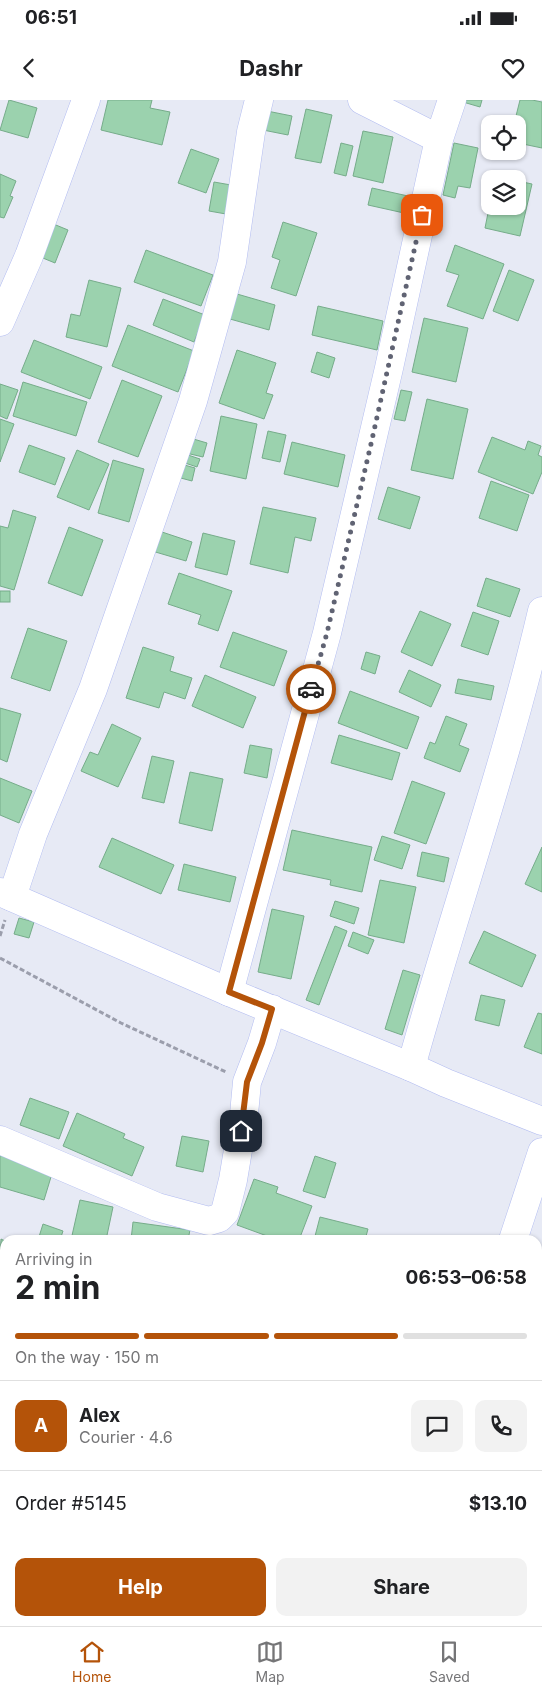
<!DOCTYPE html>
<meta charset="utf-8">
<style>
:root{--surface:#fff;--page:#f2f2f2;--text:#202124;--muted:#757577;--line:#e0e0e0;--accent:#b45309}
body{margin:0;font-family:Inter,sans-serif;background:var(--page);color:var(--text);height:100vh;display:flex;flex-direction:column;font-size:19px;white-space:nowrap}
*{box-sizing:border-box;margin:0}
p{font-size:16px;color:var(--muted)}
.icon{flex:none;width:28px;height:28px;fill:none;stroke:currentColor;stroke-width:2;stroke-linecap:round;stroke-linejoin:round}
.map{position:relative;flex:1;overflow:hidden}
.drawer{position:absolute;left:0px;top:1135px;width:542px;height:391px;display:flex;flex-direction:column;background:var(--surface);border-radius:15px 15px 0 0;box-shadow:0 1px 4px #0004}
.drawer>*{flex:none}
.buttons{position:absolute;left:481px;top:15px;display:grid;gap:10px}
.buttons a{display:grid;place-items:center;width:45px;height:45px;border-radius:10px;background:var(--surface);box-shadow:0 1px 4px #0004;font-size:25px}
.pin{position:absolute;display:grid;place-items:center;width:42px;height:42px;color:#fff;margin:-21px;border-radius:10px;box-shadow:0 2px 8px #0006}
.courier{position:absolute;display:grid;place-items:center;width:50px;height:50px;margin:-25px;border:4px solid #b45309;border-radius:50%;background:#fff;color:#222;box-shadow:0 1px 6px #0007}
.summary em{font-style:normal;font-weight:700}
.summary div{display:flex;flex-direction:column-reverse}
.summary{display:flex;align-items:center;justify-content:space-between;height:85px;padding:0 15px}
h1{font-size:32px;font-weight:700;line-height:38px}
.bar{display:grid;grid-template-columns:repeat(4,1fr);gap:8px 5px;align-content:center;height:60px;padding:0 15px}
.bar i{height:6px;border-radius:4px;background:var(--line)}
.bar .current{background:var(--accent)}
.bar p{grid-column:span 4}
.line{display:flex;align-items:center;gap:12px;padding:0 15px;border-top:1px solid var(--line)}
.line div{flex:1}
.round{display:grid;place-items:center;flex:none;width:52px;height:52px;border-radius:10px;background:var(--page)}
.primary-button{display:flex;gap:10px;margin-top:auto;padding:10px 15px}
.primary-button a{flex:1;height:58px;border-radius:10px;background:var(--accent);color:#fff;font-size:20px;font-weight:700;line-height:58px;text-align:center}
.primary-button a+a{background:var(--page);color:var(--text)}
.status{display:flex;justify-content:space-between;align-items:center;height:35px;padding:0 25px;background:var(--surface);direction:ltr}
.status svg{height:14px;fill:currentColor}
header{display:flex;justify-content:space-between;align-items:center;height:65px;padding:0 15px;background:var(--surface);font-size:22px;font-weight:700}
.tabs{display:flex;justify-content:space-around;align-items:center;height:70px;border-top:1px solid var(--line);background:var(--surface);font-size:14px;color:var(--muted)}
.tabs a{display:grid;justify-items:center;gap:2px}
.tabs .current{color:var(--accent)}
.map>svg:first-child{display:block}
.building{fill:#9bd2ae;stroke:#76ac8a}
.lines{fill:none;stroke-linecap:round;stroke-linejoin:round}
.minor-casing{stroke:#b2bcf1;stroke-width:29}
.path{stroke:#9b9eac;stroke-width:3;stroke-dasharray:5 2.5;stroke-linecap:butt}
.minor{stroke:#fff;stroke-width:28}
.done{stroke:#606373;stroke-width:5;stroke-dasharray:0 9}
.route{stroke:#b45309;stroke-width:6}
</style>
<div class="status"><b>06:51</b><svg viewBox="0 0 49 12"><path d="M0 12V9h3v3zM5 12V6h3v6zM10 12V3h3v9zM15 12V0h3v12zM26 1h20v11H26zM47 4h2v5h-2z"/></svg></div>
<header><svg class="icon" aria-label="back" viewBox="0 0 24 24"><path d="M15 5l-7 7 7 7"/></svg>Dashr<svg class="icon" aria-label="heart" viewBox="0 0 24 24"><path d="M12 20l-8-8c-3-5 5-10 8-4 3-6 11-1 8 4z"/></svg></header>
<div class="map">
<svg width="542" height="1526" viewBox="0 0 542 1526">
<rect width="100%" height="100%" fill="#e7eaf5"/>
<g class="building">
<path d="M9 0 37 8 28 38 0 30Z"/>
<path d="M108 0H152L150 8 170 12 162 45 101 30Z"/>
<path d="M463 0H482L480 7 463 2Z"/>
<path d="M520 0H532L542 2V48L518 43V24H514Z"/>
<path d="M306 9 332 15 321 63 295 58Z"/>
<path d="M267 11 292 16 288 35 263 30Z"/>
<path d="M363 31 393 37 383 83 353 76Z"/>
<path d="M341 43 353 46 346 76 334 73Z"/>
<path d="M454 43 478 48 470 88 458 86 455 98 443 95Z"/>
<path d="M191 49 219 59 206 93 178 83Z"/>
<path d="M0 74 16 81 10 96 13 97 4 118 0 117Z"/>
<path d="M518 81 532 84 520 136 485 128 490 103V106H518Z"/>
<path d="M214 82 231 85 226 114 209 111Z"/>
<path d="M372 88 408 96 404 113 368 105Z"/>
<path d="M283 122 317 133 296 196 271 188 280 160 272 157Z"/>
<path d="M51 123 68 130 55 163 38 156Z"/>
<path d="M455 145 504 164 483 219 447 206 459 175 446 171Z"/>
<path d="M146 150 213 175 201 206 134 182Z"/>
<path d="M509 170 534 180 518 221 493 211Z"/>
<path d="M89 180 121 188 107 247 66 237 71 214 80 216Z"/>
<path d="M237 194 275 205 269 230 230 219Z"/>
<path d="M163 199 205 215 194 242 153 225Z"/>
<path d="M318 206 383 221 377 250 312 235Z"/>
<path d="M424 218 468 228 456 282 412 272Z"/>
<path d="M128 225 194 251 178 292 112 266Z"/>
<path d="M34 240 102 267 90 299 21 272Z"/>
<path d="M237 250 276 263 266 293 273 295 264 319 219 303Z"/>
<path d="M317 252 335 258 329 278 311 272Z"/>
<path d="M122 280 162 296 138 357 98 342Z"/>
<path d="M23 282 87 302 76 336 13 316Z"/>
<path d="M0 284 18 290 7 319 0 316Z"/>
<path d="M401 290 412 292 405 321 394 319Z"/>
<path d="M427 299 468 309 453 379 411 370Z"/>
<path d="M221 316 257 324 246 379 210 371Z"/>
<path d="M0 319 14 324 0 362Z"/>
<path d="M268 331 286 335 280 362 262 358Z"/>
<path d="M492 337 525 350 528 341 541 346 538 355 542 357V372L533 394 478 372Z"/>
<path d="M190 338 207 343 203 357 186 353Z"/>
<path d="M292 342 345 355 338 387 284 374Z"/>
<path d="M29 345 65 358 55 385 19 372Z"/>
<path d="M77 350 109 364 89 410 57 397Z"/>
<path d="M185 354 200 359 197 367 182 362Z"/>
<path d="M113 360 144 369 129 422 98 413Z"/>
<path d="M181 364 195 368 192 381 177 377Z"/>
<path d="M491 381 529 395 517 431 479 418Z"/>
<path d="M388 387 420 397 410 429 378 419Z"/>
<path d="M263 407 316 418 311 441 295 437 288 473 250 464Z"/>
<path d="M13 410 36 417 14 490 0 486V426L8 428Z"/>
<path d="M69 427 103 440 82 496 48 483Z"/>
<path d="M159 431 192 442 186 461 152 451Z"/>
<path d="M203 433 235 441 227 475 195 467Z"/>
<path d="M179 473 232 491 218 531 198 524 201 515 168 504Z"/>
<path d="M486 478 520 489 510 517 477 506Z"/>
<rect x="0" y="491" width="10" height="11"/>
<path d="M420 511 451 524 432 566 401 552Z"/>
<path d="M473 512 499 521 488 555 461 546Z"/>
<path d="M28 528 67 541 50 591 11 578Z"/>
<path d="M233 532 287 551 274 586 220 567Z"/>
<path d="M143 547 174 557 170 571 192 578 185 599 164 592 159 608 126 598Z"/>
<path d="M366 552 380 556 375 574 361 569Z"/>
<path d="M409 570 441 585 431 607 399 592Z"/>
<path d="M205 575 256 597 243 628 192 606Z"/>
<path d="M458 579 494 586 491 600 455 593Z"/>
<path d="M350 591 419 617 407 649 338 623Z"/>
<path d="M0 608 21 614 7 662 0 659Z"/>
<path d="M446 616 467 624 459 645 469 649 460 672 424 658 430 642 435 644Z"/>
<path d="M112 624 141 638 118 687 81 671 90 652 98 655Z"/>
<path d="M339 635 400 653 392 680 331 663Z"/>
<path d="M250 645 272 649 267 678 244 673Z"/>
<path d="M152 656 174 661 164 703 142 698Z"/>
<path d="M190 672 223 679 212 731 179 723Z"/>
<path d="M0 678 32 691 19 723 0 715Z"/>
<path d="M412 681 445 693 426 744 394 733Z"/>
<path d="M292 730 372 747 362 792 330 785 331 780 283 770Z"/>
<path d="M382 736 410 745 402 769 374 760Z"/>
<path d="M112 738 174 765 161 794 99 767Z"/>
<path d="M542 747V792L525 784Z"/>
<path d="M422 752 449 758 444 782 417 776Z"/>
<path d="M184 764 236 777 230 802 178 790Z"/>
<path d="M380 780 416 787 404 843 368 835Z"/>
<path d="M335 801 359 808 354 824 330 816Z"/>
<path d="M272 809 304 816 291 879 258 872Z"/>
<path d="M19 818 34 822 29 838 14 834Z"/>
<path d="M335 826 347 831 319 905 306 900Z"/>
<path d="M484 831 536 855 522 887 469 863Z"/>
<path d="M353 832 374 840 368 854 348 846Z"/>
<path d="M403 870 420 875 402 935 385 929Z"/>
<path d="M481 895 505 900 499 926 475 920Z"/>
<path d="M538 913 542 914V954L524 947Z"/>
<path d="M30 998 69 1012 59 1039 20 1025Z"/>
<path d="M77 1013 125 1034 123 1038 144 1047 132 1076 63 1046Z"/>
<path d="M182 1036 209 1041 203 1072 176 1066Z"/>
<path d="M0 1051 54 1067 44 1100 0 1087Z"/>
<path d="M315 1056 336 1063 325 1098 303 1091Z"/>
<path d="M254 1079 278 1087 276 1093 312 1106 299 1140H278L237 1125Z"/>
<path d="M80 1100 113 1107 106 1140H71Z"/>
<path d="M320 1117 368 1129 365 1140H314Z"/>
<path d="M133 1122 190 1130 188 1140H131Z"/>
<path d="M43 1124 63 1131 60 1140H38Z"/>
<path d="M1 1139 5 1141V1159L0 1158Z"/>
<path d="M0 1162 5 1163V1235L0 1234Z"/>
<path d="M539 1194 542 1195V1253L538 1251V1198Z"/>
<path d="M5 1335V1371L0 1369V1347Z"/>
<path d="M538 1381 542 1382V1435L538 1434Z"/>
<path d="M538 1453 542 1454V1494L538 1492Z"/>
<path d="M3 1511 5 1512V1521H11L9 1526H0V1516Z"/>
<path d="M161 1521H190L189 1526H165L160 1525Z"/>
<path d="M214 1521H248L247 1526H213Z"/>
<path d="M270 1521H276L298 1526H269Z"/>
<path d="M404 1521H470L467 1526H408L403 1523Z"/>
</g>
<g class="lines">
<defs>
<g id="minor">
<path d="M362 0 439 39"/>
<path d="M0 222 29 156 86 0"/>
<path d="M0 792 229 892 411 967 446 983 542 1021"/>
<path d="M12 797 33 734 93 589 193 301 232 162 251 32 259 0"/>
<path d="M229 892 327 533 389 268 439 39 452 0"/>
<path d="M411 967C453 815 506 665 542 511"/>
<path d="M0 1040 157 1107 209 1121 219 1118 225 1112 233 1080 244 1014 247 982 262 943 272 909"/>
<path d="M513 1140 542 1052"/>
<path d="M0 1268 5 1270"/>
<path d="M0 1488 5 1490"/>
<path d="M83 1521 95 1526"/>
<path d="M361 1526 363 1521"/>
</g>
</defs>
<use href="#minor" class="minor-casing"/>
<g class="path">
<path d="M0 836 5 820"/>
<path d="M0 858 121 923 226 972"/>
</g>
<use href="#minor" class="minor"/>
</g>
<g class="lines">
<path class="done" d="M311 589 327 533 371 344 422 115"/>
<path class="route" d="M241 1031 247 982 262 943 272 909 229 892 311 589"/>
</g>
</svg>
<div class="buttons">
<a><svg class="icon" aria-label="locate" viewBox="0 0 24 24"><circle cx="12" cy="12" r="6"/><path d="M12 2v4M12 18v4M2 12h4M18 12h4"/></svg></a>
<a><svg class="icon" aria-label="layers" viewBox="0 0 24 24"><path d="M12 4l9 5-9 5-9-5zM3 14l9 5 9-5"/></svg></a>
</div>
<div class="pin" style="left:422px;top:115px;background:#ea580c"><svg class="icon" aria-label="bag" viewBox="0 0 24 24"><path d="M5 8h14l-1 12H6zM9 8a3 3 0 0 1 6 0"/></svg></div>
<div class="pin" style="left:241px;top:1031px;background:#1f2937"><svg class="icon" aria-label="home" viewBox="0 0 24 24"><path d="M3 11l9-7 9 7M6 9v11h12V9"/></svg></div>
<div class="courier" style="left:311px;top:589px"><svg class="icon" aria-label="car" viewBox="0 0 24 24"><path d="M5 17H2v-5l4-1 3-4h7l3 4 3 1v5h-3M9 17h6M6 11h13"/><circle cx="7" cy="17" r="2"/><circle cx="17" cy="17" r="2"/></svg></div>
<section class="drawer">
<div class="summary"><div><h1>2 min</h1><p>Arriving in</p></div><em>06:53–06:58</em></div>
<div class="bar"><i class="current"></i><i class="current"></i><i class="current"></i><i></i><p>On the way · 150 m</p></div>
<div class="line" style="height:90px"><b class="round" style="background:var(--accent);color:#fff">A</b><div><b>Alex</b><p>Courier · 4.6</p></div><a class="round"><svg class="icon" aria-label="chat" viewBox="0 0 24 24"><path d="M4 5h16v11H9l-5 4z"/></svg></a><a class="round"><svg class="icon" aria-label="phone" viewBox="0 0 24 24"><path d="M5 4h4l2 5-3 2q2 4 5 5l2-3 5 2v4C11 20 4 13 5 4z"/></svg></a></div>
<div class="line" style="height:65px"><div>Order #5145</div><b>$13.10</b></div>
<div class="primary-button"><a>Help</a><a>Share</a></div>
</section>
</div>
<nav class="tabs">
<a class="current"><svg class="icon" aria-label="home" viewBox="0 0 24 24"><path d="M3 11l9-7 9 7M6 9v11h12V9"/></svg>Home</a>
<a><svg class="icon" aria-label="map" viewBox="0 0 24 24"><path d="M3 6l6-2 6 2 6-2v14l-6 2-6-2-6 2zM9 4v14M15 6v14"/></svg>Map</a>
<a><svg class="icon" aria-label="saved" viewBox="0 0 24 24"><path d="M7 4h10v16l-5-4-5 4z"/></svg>Saved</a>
</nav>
